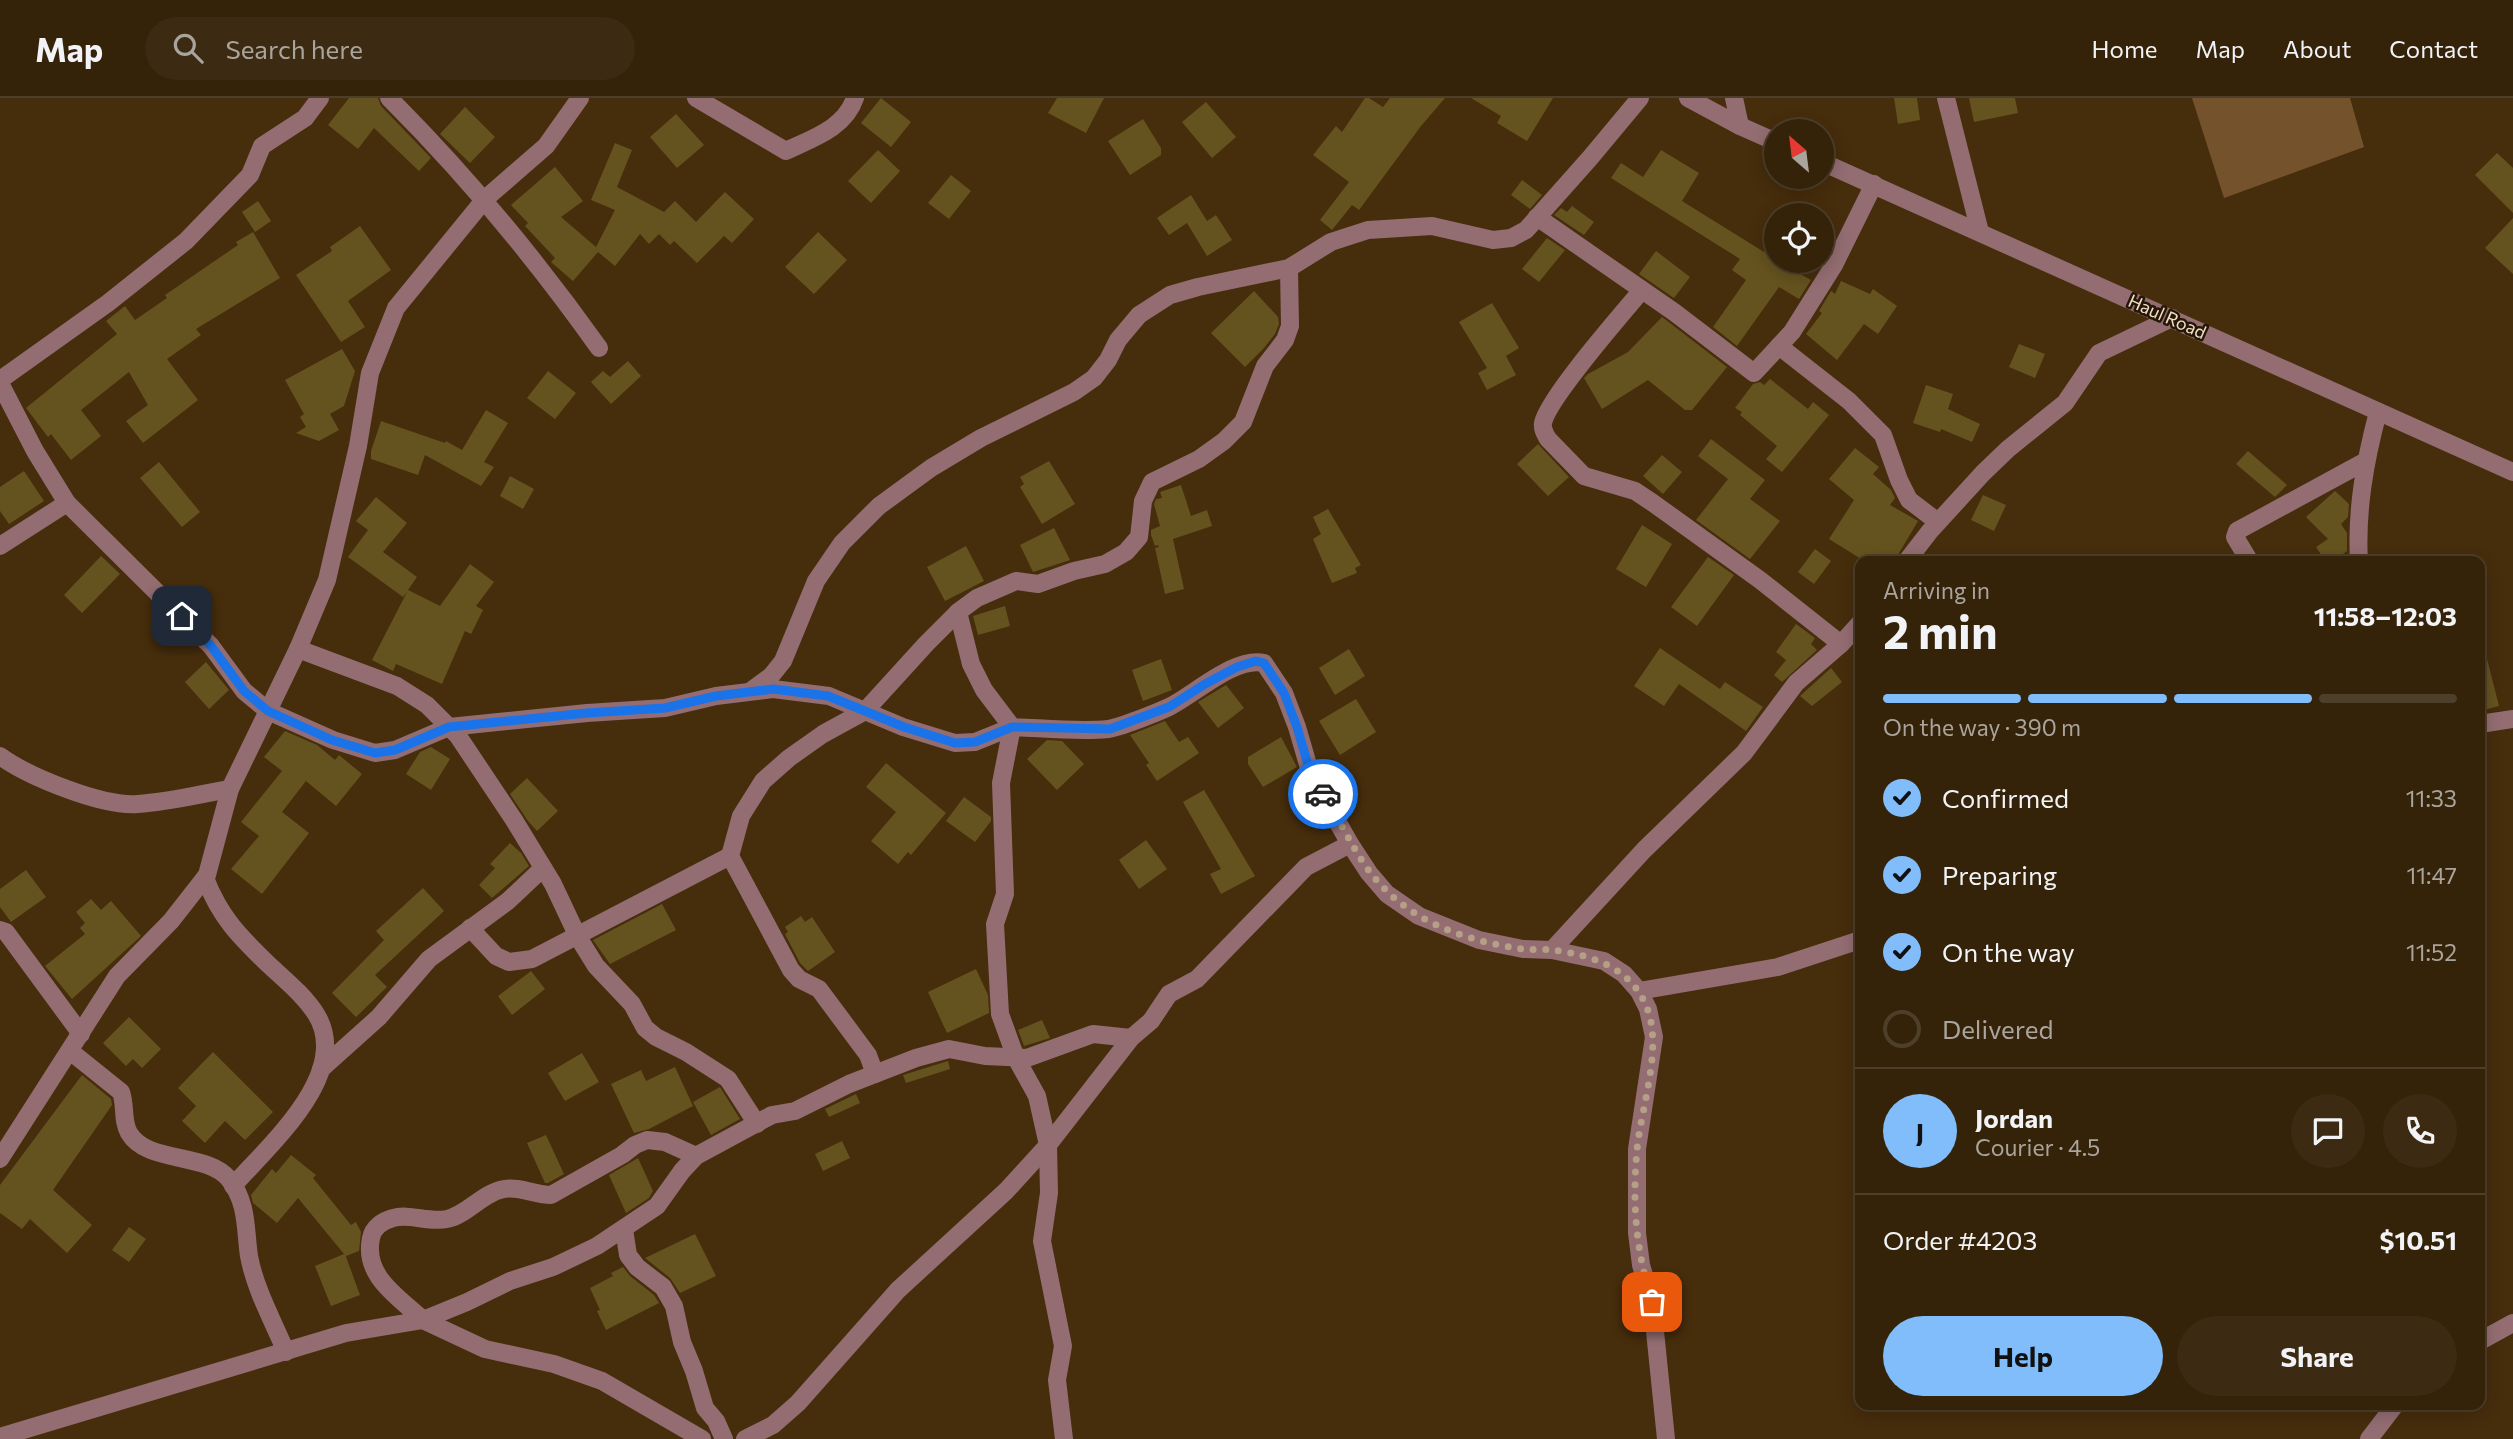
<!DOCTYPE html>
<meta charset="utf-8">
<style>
:root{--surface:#342209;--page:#3c2a12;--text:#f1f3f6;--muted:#a9a49c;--line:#4e3f2a;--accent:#80bdfa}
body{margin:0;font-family:Commissioner,sans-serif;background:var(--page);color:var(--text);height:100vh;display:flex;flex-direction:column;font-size:26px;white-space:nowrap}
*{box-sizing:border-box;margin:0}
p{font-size:23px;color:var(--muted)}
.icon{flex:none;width:38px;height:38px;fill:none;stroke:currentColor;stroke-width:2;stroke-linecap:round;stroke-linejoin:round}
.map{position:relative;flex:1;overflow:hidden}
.details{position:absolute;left:1855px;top:458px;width:630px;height:854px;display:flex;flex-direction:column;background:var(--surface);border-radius:14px;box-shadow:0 4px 18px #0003,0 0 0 2px var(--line)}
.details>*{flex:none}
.needle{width:46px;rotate:332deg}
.tools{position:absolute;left:1764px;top:21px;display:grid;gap:14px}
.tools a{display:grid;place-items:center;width:70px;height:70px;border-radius:50%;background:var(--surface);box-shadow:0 4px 18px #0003,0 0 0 2px var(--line);font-size:35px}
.pin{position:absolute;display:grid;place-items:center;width:60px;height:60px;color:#fff;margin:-30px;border-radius:14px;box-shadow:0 4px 10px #0006}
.courier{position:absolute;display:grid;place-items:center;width:70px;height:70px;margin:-35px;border:5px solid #1a73e8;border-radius:50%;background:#fff;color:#222;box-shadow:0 2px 9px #0007}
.headline em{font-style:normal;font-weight:700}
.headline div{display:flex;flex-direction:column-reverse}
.headline{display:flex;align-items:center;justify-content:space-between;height:119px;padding:0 28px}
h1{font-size:46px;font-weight:700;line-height:52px}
.bar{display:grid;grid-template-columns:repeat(4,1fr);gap:10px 7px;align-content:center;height:84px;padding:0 28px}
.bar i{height:9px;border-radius:5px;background:var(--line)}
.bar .current{background:var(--accent)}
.bar p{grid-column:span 4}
.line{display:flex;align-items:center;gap:18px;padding:0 28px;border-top:2px solid var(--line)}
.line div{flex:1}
.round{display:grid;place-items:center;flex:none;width:74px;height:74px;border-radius:37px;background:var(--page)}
ol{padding:0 28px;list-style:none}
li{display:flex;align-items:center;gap:21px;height:77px}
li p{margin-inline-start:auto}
li .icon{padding:7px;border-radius:50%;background:var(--accent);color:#111;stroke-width:4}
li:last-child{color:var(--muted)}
li i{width:38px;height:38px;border:4px solid var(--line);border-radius:50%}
.button{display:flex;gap:14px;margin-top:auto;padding:14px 28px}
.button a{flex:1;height:80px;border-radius:42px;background:var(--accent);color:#111;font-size:28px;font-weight:700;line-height:80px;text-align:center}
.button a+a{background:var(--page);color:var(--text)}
header{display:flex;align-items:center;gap:42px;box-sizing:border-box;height:98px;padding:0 35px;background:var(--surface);border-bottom:2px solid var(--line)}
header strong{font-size:33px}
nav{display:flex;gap:38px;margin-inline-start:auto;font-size:24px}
.search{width:490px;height:63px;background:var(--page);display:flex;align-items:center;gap:18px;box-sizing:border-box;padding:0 24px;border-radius:38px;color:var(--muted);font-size:26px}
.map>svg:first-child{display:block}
.green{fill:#74532c}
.building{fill:#65531f}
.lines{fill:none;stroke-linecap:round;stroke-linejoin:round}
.minor{stroke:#936d72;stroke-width:18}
.done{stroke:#b59f86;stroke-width:7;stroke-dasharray:0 12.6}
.route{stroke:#1a73e8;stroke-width:9}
.labels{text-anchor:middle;stroke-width:5;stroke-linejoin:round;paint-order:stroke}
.street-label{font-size:18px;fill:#f1ddc7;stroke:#251706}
</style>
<header>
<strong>Map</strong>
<div class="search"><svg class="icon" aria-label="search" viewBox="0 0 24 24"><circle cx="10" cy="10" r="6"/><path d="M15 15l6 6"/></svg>Search here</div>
<nav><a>Home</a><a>Map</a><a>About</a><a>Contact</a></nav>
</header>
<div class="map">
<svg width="2513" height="1341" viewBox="0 0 2513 1341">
<rect width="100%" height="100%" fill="#462d0c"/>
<path class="green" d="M2192 0H2350L2364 49 2224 100Z"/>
<g class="building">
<path d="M349 0H378L381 8 431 60 419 73 374 30 358 51 328 27Z"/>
<path d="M881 0 911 24 891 49 861 25Z"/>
<path d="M1057 0H1104L1086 35 1048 15Z"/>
<path d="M1365 0H1369L1383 9 1390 0H1445L1421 28 1359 112 1352 107 1332 132 1320 122 1349 84 1313 57 1336 28 1342 34Z"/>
<path d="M1471 0H1553L1527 43 1497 25 1501 18Z"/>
<path d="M1894 0H1917L1920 22 1898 26Z"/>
<path d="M1969 0H2015L2018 15 1974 24Z"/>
<path d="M1206 4 1236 39 1212 60 1182 24Z"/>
<path d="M465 9 495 39 470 65 440 36Z"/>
<path d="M676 16 704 47 677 70 650 39Z"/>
<path d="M1143 21 1161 50V57L1130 77 1108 43Z"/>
<path d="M615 45 632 52 617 89 664 114 675 103 696 124 725 94 754 121 732 145 724 138 697 165 674 143 670 147 659 136 649 146 640 136 615 168 598 154 573 183 551 164 555 160 525 128 528 125 511 107 555 69 583 103 561 119 596 149 615 112 591 102Z"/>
<path d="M878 52 900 73 871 105 848 83Z"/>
<path d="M1661 52 1699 75 1682 103 1764 154 1776 136V163L1811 182 1799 201 1779 189 1737 248 1713 229 1746 182 1732 172 1740 161 1611 80 1621 65 1643 79Z"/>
<path d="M2497 55 2513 70V115L2475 77Z"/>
<path d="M951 77 971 93 949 121 928 105Z"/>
<path d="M1522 82 1542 97 1530 111 1511 97Z"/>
<path d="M1191 97 1207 123 1216 117 1232 142 1207 158 1187 125 1169 137 1157 120Z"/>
<path d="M258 103 271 123 255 134 242 114Z"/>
<path d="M1572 108 1594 124 1584 137 1554 117 1561 110 1567 114Z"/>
<path d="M2513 120V176L2485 150Z"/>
<path d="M360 128 391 172 348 203 365 229 341 244 296 177 332 153 330 149Z"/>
<path d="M253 134 280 180 196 231 201 237 167 261 198 302 143 345 126 323 148 307 129 274 81 312 101 338 71 362 51 336 48 339 26 310 117 236 106 223 125 208 135 222 167 200 165 197 238 147 236 144Z"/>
<path d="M818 134 847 162 814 196 785 169Z"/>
<path d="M1547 140 1565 152 1539 184 1522 171Z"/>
<path d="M1656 153 1690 179 1674 200 1639 176Z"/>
<path d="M1841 183 1870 196 1873 191 1897 208 1878 236 1864 226 1837 262 1806 236 1822 215 1819 213 1831 193 1835 196Z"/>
<path d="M1254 193 1278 219 1279 226 1275 236 1264 250 1245 269 1211 235Z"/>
<path d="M1492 205 1519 250 1506 258 1516 277 1487 292 1478 275 1487 270 1459 224Z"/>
<path d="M1662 219 1727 269 1692 312H1685L1648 282 1602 311 1584 280 1588 276 1628 254Z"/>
<path d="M2019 246 2045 256 2035 280 2009 269Z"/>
<path d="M342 251 355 273 344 308 330 316 339 332 319 343 296 335 306 329 300 319 304 316 285 282Z"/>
<path d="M628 263 641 278 611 306 591 284 603 273 610 279Z"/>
<path d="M548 273 576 295 555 321 527 300Z"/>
<path d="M1770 281 1808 311 1813 304 1829 317 1782 374 1766 361 1777 348 1740 317 1742 314 1735 310 1753 286 1760 284 1764 287Z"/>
<path d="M1926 287 1953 296 1948 311 1980 326 1972 344 1941 331 1940 334 1913 325Z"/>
<path d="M486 312 508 325 484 364 494 369 481 388 425 357 418 377 371 361V353L381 323 445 345 446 343 462 352Z"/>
<path d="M1711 341 1765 382 1750 401 1780 423 1750 461 1696 422 1728 381 1698 358Z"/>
<path d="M1538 346 1569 379 1548 398 1517 366Z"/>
<path d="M1855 350 1879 369 1873 376 1891 392 1895 400 1890 407 1918 423 1895 462 1884 456 1879 464H1866L1829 441 1854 402 1829 381Z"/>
<path d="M2248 353 2287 387 2275 399 2236 366Z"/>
<path d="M1662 357 1682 374 1663 396 1643 378Z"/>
<path d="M1049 363 1075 406 1042 426 1020 389 1024 386 1020 379Z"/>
<path d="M159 364 200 414 182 429 140 380Z"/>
<path d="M24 373 44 403 9 426 0 413V389Z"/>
<path d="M510 378 534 391 523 411 500 398Z"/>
<path d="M1181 387 1191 418 1207 412 1212 428 1173 441 1184 491 1165 496 1155 450 1159 449 1158 447 1155 448 1151 437V432L1160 428 1154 406 1156 401 1162 400 1160 394Z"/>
<path d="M2335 393 2349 406 2348 419 2341 426 2347 435V453L2332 464H2326L2316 449 2328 441 2306 419Z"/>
<path d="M1983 397 2006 407 1994 433 1971 422Z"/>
<path d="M376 399 407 425 383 454 417 479 408 492 440 508 470 466 494 484 476 508 483 512 471 536 465 533 442 586 396 566 393 573 372 562 407 494 403 499 348 459 368 432 356 423Z"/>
<path d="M1328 411 1361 467 1355 470 1357 475 1332 485 1313 441 1321 436 1313 419Z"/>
<path d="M1642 427 1672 446 1646 489 1616 471Z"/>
<path d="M1054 430 1070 462 1033 474 1020 447Z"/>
<path d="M966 448 984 483 945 503 927 469Z"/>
<path d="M1815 451 1831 463 1814 486 1798 474Z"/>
<path d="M101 458 120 476 82 515 64 497Z"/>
<path d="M1708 459 1734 477 1697 528 1671 509Z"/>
<path d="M1005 508 1010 528 978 537 973 518Z"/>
<path d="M1796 526 1815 540 1811 546 1817 552 1782 584 1774 577 1786 562 1776 554Z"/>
<path d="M1660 550 1720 591 1725 584 1763 609 1746 633 1679 586 1664 608 1634 588Z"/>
<path d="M1349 551 1365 578 1335 597 1319 570Z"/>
<path d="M2486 557 2499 608 2480 613V558Z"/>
<path d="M1161 561 1172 592 1143 603 1132 572Z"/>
<path d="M206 564 229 592 209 611 185 584Z"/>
<path d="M1831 570 1842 584 1812 608 1800 598Z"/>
<path d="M1226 587 1244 610 1218 630 1198 604Z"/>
<path d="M1356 601 1376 634 1340 657 1319 623Z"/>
<path d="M1165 623 1179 644 1188 639 1199 655 1157 683 1146 667 1149 665 1130 637Z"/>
<path d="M285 633 317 647 335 662 339 657 362 676 336 708 306 683 282 714 309 735 262 796 231 771 259 738 241 724 282 673 264 659Z"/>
<path d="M1281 639 1297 669 1263 689 1248 666V659Z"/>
<path d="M1047 642 1062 643 1084 666 1057 692 1027 661Z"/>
<path d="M431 649 450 661 431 692 406 676 420 654Z"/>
<path d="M886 665 946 715 911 757 908 754 898 766 871 743 896 714 866 689Z"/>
<path d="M527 680 558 713 537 733 528 723 510 696Z"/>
<path d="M1204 692 1255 778 1221 796 1210 776 1221 771 1183 704Z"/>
<path d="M964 699 991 719V723L975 744 946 723Z"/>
<path d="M1146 742 1167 771 1139 791 1119 762Z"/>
<path d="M510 745 521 755 529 768 492 800 479 787 495 770 490 766Z"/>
<path d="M26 772 46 799 11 824 0 809V791Z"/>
<path d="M423 790 444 813 375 877 387 889 356 919 332 895 384 842 376 833Z"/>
<path d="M91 801 101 812 111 803 141 838 72 901 45 868 85 836 80 830 85 825 76 814Z"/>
<path d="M662 806 676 832 610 866 593 842Z"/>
<path d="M801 818 805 824 812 819 835 854 808 873 800 865 785 836 788 834 785 829Z"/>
<path d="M976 871 988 897 989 915 947 935 928 894Z"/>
<path d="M531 873 545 891 512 917 498 898Z"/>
<path d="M129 919 161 951 142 970 133 961 126 968 103 945Z"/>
<path d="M1042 922 1050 940 1024 948 1018 932Z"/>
<path d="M213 954 273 1014 245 1042 225 1023 205 1045 182 1023 196 1008 178 990Z"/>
<path d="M582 955 599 984 565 1003 548 975Z"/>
<path d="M948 963 950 971 906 985 903 977Z"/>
<path d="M675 969 693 1008 649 1031 634 1035 611 986 641 972 646 983Z"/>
<path d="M82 977 111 1001 112 1007 53 1092 92 1127 67 1155 30 1121 22 1131 0 1115V1087Z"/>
<path d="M720 989 740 1021 711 1037 693 1004Z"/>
<path d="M856 996 860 1005 829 1019 825 1011Z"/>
<path d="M546 1037 564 1076 548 1085H545L527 1045Z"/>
<path d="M842 1043 850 1060 823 1073 815 1056Z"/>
<path d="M291 1057 316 1077 313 1080 351 1127 356 1124 361 1134 359 1153 346 1158 345 1156 360 1197 331 1208 315 1168 344 1156 298 1100 277 1125 253 1105 251 1097 272 1071 276 1075Z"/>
<path d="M638 1060 653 1093 649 1100 626 1115 609 1077Z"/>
<path d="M129 1129 146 1141 129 1164 112 1152Z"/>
<path d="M695 1136 716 1178 680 1195 670 1180 645 1160Z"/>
<path d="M623 1169 630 1178 654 1197 659 1205 606 1232 597 1213 600 1212 590 1190 613 1178 611 1175Z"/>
</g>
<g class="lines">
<g class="minor">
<path d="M389 0C467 78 535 160 599 250"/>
<path d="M696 0 786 53C813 40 845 30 855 0"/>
<path d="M1688 0 1740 28 1776 44"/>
<path d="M1734 0 1740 28"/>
<path d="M1946 0 1980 134"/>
<path d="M1822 64 2513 374"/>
<path d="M1537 119 1674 214 1754 275 1792 234 1834 167 1874 86"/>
<path d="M1289 170 1290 228 1285 242 1265 268 1243 324 1224 343 1199 361 1152 384 1143 403 1139 439 1126 454 1105 466 1074 473 1038 486 1016 483 977 500 958 514 971 566 984 592 1012 629C1042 630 1078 634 1108 631 1121 629 1156 615 1169 609 1194 597 1235 558 1264 565L1284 595 1297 629 1311 677 1350 746 1369 775 1387 796 1419 818 1479 842 1523 851 1552 852 1604 863 1624 876 1639 893 1648 911 1654 939 1637 1051V1135L1641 1167 1652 1204 1666 1341"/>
<path d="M1642 192C1622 216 1548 300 1543 325 1542 331 1545 336 1548 341L1584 378 1635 393 1653 405 1760 482 1841 546"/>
<path d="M1779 248 1849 303 1883 337 1899 382 1909 402 1938 424"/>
<path d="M0 282 108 205 186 143 250 77 262 48 305 20 320 0"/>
<path d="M0 285 35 353 67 405 211 548 244 593 268 613 333 642 375 655 395 652 449 629 587 615 665 610 716 598 773 591 829 598 903 629 955 645 975 644 1012 629"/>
<path d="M0 448 67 405"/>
<path d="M1906 464 1930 433 1983 375 2008 351 2065 305 2099 255 2172 220"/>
<path d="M2250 464 2235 439 2237 433 2366 363"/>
<path d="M2359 464C2356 412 2365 363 2378 314"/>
<path d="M298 551 397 588 427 607 458 638 514 722 553 786 578 839 596 868 632 906 645 930 656 939 686 954 728 981 757 1026"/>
<path d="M752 592 771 578 783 563 816 483 842 445 879 408 931 370 981 340 1074 294 1094 280 1108 262 1118 242 1139 217 1170 197 1198 189 1289 170 1331 144 1368 132 1432 128 1493 142 1511 140 1526 132 1590 60 1640 0"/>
<path d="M2480 626 2513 621"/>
<path d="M1012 629 1001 685 1005 796 995 826 1000 916 1016 960 1037 998 1048 1047 1049 1095 1042 1143 1063 1248 1057 1282 1064 1341"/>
<path d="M0 658C29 679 103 709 138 706 169 704 200 696 230 691"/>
<path d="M730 758 741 718 763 683 789 660 823 636 865 613 926 546 958 514"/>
<path d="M205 780C220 819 239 838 268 866 284 881 304 897 316 916 353 975 268 1048 233 1088"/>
<path d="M470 830 496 858 509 864 532 861 730 758 791 872 799 881 819 891 868 957 875 976"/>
<path d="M0 832 6 834 81 936"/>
<path d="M1552 852 1644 752 1744 655 1796 585 1841 546 1860 525"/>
<path d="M1639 893 1778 869 1860 842"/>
<path d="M70 953 121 994C126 1008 122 1023 129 1035 147 1066 207 1054 229 1081 248 1105 245 1131 249 1158 255 1191 273 1223 286 1254"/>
<path d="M321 971 379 919 429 861 508 803 543 770"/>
<path d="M696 1058 665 1044 647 1042 635 1047 622 1057 551 1097C535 1097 520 1088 504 1091 482 1095 467 1117 447 1121 429 1125 409 1115 393 1120 382 1123 373 1130 371 1140 363 1179 399 1199 423 1222L467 1204 510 1183 553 1169 597 1148 657 1108 682 1073 696 1058 772 1017 795 1013 849 986 916 960 949 951 985 958 1027 960 1093 936 1131 940"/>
<path d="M0 1061 117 878 171 823 207 777 230 691 298 551 327 482 358 348 370 275 396 210 485 101 546 48 580 0"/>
<path d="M624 1131 628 1157 637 1169 663 1189 674 1208 682 1244 694 1273 705 1310 716 1323 724 1341"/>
<path d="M2480 1243 2513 1225"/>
<path d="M0 1339 346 1235 423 1222 485 1251 554 1266 602 1283 702 1341"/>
<path d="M745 1341 773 1327 798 1305 898 1192 1006 1093 1048 1047 1131 940 1151 923 1169 896 1197 881 1306 769 1350 746"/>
<path d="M2369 1341 2395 1307"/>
</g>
</g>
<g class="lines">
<path class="done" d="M1323 696C1355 746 1363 782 1416 816 1447 835 1486 846 1522 851 1532 852 1543 851 1553 852 1592 857 1632 870 1647 910 1663 951 1641 1009 1637 1052 1632 1107 1636 1152 1652 1204"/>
<path class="route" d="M182 518 211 548 244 593 268 613 332 642 375 655 395 652 449 629 587 615 665 610 716 598 773 591 828 598 904 629 955 645 975 644 1012 629 1110 631 1169 609 1205 586 1237 569 1256 563 1264 565 1284 595 1297 629 1311 677 1323 696"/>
</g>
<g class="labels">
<g class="street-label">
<text transform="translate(2167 219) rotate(24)" y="6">Haul Road</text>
</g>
</g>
</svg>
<div class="tools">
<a><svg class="needle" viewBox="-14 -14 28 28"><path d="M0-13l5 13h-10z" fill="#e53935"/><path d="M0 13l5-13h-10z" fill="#a9a49c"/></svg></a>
<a><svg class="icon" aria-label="locate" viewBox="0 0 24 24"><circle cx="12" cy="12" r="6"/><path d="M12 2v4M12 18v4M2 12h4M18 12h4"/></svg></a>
</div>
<div class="pin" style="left:1652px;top:1204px;background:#ea580c"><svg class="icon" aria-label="bag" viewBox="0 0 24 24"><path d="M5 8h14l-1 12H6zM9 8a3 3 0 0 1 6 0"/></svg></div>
<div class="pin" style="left:182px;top:518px;background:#1f2937"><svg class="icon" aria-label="home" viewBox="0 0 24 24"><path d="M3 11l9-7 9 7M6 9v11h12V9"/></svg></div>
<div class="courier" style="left:1323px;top:696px"><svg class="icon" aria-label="car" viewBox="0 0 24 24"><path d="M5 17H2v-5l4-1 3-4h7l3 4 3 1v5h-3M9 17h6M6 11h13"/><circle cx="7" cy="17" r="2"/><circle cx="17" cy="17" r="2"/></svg></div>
<section class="details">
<div class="headline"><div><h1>2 min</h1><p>Arriving in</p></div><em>11:58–12:03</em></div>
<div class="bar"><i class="current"></i><i class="current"></i><i class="current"></i><i></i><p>On the way · 390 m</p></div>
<ol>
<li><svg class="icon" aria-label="check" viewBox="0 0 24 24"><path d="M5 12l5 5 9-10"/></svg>Confirmed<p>11:33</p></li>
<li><svg class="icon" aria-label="check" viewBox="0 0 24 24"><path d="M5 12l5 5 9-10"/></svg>Preparing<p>11:47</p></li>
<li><svg class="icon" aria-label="check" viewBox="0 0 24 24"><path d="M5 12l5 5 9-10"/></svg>On the way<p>11:52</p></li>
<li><i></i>Delivered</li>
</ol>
<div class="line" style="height:126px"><b class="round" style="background:var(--accent);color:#111">J</b><div><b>Jordan</b><p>Courier · 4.5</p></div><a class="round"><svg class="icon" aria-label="chat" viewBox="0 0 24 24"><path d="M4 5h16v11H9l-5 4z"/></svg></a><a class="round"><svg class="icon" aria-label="phone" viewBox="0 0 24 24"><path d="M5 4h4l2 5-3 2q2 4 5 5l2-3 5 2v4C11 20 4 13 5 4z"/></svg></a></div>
<div class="line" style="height:91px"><div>Order #4203</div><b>$10.51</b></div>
<div class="button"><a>Help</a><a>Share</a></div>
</section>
</div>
